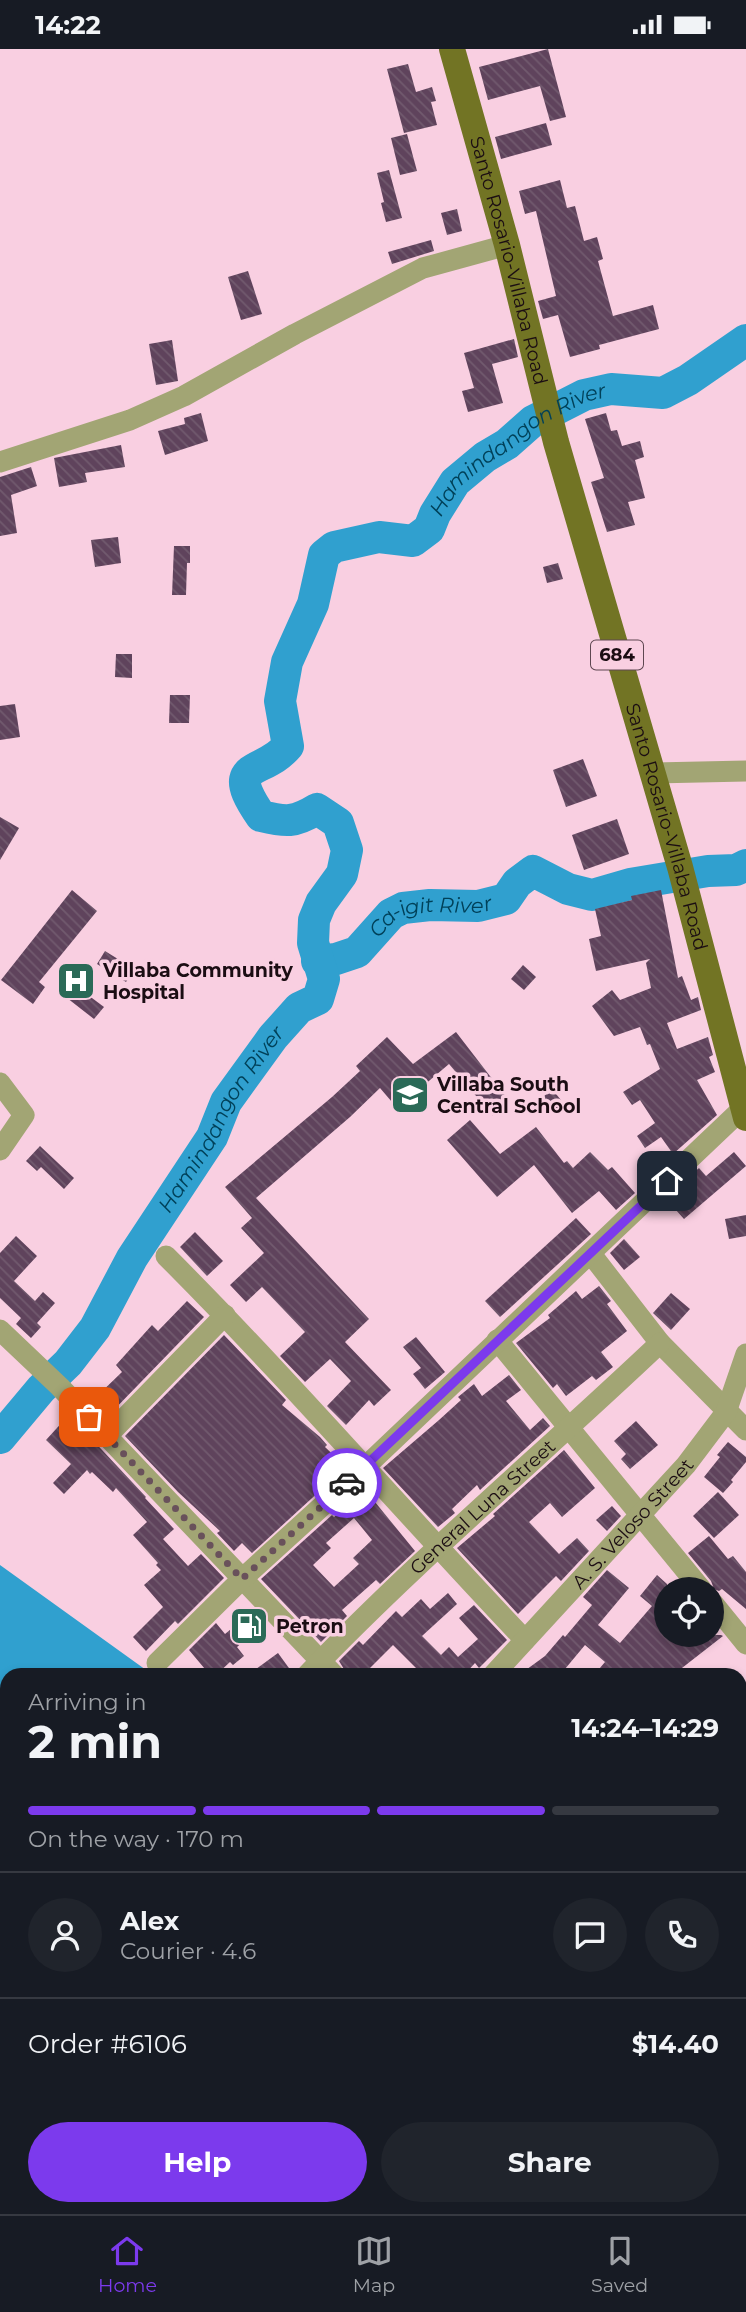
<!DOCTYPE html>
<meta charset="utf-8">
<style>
:root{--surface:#171b24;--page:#20242c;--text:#f1f3f6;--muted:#9ea1a6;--line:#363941;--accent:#7c3aed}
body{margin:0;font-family:Montserrat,sans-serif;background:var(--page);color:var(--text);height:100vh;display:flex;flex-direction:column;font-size:26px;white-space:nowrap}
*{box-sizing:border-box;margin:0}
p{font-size:23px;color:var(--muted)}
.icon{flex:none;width:38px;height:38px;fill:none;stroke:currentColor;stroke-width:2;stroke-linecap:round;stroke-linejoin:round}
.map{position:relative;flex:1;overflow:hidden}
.side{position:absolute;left:0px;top:1619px;width:747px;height:548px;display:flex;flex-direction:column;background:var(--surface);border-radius:21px 21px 0 0;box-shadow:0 4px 10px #0003}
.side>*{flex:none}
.buttons{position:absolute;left:654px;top:1528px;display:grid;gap:14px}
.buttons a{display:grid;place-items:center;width:70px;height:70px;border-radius:50%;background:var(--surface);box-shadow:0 4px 10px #0003;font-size:35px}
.pin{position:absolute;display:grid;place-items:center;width:60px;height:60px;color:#fff;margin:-30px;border-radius:14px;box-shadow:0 4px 10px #0006}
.courier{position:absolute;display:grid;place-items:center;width:70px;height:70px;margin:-35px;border:5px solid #7c3aed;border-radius:50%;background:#fff;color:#222;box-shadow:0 2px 9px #0007}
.summary em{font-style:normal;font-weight:700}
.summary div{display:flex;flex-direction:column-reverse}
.summary{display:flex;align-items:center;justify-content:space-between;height:119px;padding:0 28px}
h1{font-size:46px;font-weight:700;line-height:52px}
.bar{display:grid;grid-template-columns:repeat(4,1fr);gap:10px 7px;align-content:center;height:84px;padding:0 28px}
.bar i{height:9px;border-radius:5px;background:var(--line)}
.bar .on{background:var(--accent)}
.bar p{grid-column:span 4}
.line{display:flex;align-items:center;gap:18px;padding:0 28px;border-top:2px solid var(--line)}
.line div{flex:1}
.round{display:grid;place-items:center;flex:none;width:74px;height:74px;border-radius:37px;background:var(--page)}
.primary-button{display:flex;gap:14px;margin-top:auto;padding:14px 28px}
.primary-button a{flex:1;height:80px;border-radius:42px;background:var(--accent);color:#fff;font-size:28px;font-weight:700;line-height:80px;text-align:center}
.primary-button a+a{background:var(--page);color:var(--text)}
.status{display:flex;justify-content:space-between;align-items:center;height:49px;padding:0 35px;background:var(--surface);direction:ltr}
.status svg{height:19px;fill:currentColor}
.menu{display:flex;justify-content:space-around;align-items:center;height:98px;border-top:2px solid var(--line);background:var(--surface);font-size:19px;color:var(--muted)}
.menu a{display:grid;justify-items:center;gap:4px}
.menu .on{color:var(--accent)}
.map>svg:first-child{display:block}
.water{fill:#30a0cf}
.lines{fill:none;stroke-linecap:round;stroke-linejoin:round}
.river{stroke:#30a0cf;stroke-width:32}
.building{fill:url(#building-back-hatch);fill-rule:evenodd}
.minor{stroke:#a2a574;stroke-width:21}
.major{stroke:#727424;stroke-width:26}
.done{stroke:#69515b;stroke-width:7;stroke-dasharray:0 12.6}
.route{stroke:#7c3aed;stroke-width:9}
.labels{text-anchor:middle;stroke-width:7;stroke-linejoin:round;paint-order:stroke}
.shield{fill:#f9cfe1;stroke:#5e4751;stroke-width:2}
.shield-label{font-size:18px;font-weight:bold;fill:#1b0d13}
.street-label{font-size:19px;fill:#1b0d13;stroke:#f9cfe1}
.poi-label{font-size:19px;font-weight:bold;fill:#1b0d13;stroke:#f9cfe1;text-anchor:start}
.water-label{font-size:21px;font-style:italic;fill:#004159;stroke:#f9cfe1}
</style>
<div class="status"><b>14:22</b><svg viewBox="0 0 49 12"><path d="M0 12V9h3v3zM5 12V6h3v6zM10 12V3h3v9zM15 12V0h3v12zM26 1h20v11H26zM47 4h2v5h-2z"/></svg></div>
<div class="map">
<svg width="746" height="2165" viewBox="0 0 746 2165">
<defs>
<pattern id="building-back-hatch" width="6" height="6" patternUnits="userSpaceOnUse" patternTransform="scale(1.75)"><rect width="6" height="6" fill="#5f435c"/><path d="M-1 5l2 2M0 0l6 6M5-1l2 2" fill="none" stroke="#715a6e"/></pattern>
</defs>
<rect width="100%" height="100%" fill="#f9cfe1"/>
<path class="water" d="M0 1516 153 1626H7V2160H585V2165H0Z"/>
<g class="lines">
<g class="river">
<path id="s1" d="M317 912 336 910 357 903 391 865 403 859 430 856 478 857 506 850 517 834 533 822 568 840 592 846 630 835 708 822 736 821 746 816"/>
<path id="s2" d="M0 1389 41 1340 68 1314 95 1279 132 1209 212 1088 226 1053 273 988 299 959 318 950 324 930 313 894 314 871 321 854 342 825 347 801 338 774 317 760C294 774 286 773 261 767 222 711 263 727 288 697L280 652 287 613 313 555 324 506 334 498 379 488 413 492 429 480 435 465 455 433 485 408 507 395 533 372 584 346 611 340 663 344 688 331 746 291"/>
</g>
</g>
<g class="building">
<path d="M548 0 566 68 550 72 540 37 488 51 479 18Z"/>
<path d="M408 15 416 43 432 38 436 52 431 53 437 76 404 84 387 20Z"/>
<path d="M546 74 552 96 501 110 495 88Z"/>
<path d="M407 85 417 122 400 126 391 89Z"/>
<path d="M389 121 402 169 386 173 381 154 384 153 377 124Z"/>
<path d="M560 131 567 159 575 157 584 192 597 188 603 210 598 212 613 267 653 256 659 280 599 296 600 300 570 308 558 266 543 270 538 252 556 247 536 162 525 165 519 142Z"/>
<path d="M457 160 462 182 447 186 441 164Z"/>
<path d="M431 191 434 202 392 215 388 203Z"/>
<path d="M248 222 262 265 241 271 228 228Z"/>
<path d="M514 290 518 308 492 315 503 354 468 363 462 342 474 339 464 304Z"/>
<path d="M172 291 178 332 156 336 149 295Z"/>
<path d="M201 364 208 392 165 406 158 382 185 375 184 369Z"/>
<path d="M606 364 611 382 617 381 622 397 640 392 644 408 635 411 645 449 628 453 635 476 607 483 591 433 604 429 585 370Z"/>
<path d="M121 396 125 418 85 424 87 433 59 438 54 409Z"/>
<path d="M31 418 37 437 11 446 17 484 0 487V428Z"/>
<path d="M118 488 121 514 95 518 91 491Z"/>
<path d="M174 497H190V514H187L186 546H172Z"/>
<path d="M558 514 563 530 547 534 543 518Z"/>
<path d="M116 605H132V629L115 628Z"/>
<path d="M170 646H190L189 674H169Z"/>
<path d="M15 655 20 688 0 691V657Z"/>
<path d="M583 710 597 747 566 758 553 721Z"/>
<path d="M0 768 19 779 0 811Z"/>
<path d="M617 770 629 805 584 821 572 786Z"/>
<path d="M72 841 97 862 39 933 45 938 33 955 1 931Z"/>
<path d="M661 841 678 929 682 927 691 951 698 948 701 961 667 974 677 1000 708 988 713 1006 709 1008 715 1023 697 1031 717 1066 673 1105 661 1088 645 1099 637 1087 655 1074 640 1051 632 1056 623 1043 660 1020 650 995 647 996 640 978 614 987 592 957 612 941 620 951 651 939 646 914 650 910 596 922 589 890 601 887 595 860 632 851 631 847Z"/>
<path d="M105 902 134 920 126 933 97 915Z"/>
<path d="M523 916 536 928 524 941 511 930Z"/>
<path d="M76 937 104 958 94 970 67 949Z"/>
<path d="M456 983 510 1053 493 1067 449 1015 397 1059 380 1039 350 1068 256 1149 369 1270 345 1293 391 1341 374 1357 369 1351 346 1376 327 1357 351 1332 330 1310 305 1333 280 1307 305 1283 262 1238 246 1253 230 1236 264 1204 241 1179 252 1169 225 1138 332 1048 360 1022 356 1017 387 988 413 1015Z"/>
<path d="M552 1040 565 1056 555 1065 542 1049Z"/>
<path d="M470 1071 500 1105 536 1078 564 1114 567 1112 573 1119 590 1103 608 1121 612 1118 635 1144 616 1161 599 1142 572 1164 534 1116 497 1148 447 1091Z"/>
<path d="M40 1097 74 1129 64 1140 41 1118 37 1122 26 1112Z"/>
<path d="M734 1103 746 1117 684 1170 668 1152 692 1131 689 1128 699 1119 706 1127Z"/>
<path d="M746 1166V1187L729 1190 725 1170Z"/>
<path d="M576 1169 591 1185 500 1268 485 1252Z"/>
<path d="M195 1183 223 1212 207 1227 180 1198Z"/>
<path d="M16 1187 37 1207 14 1232 35 1252 43 1243 55 1254 37 1274 41 1278 31 1289 16 1275 21 1269 0 1249V1204Z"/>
<path d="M624 1190 640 1208 624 1221 610 1204Z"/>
<path d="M599 1237 611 1252 607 1255 627 1282 601 1303 613 1318 596 1331 592 1327 566 1347 557 1335 553 1339 516 1294 550 1269 548 1266 576 1242 582 1250Z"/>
<path d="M671 1244 690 1260 671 1281 653 1264Z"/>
<path d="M187 1252 204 1268 107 1368 92 1352 122 1323 116 1316 152 1276 158 1282Z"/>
<path d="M224 1286 286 1351 282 1356 320 1388 327 1396 325 1398 346 1418 252 1504 242 1494 234 1502 217 1484 220 1482 178 1443 125 1387Z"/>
<path d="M416 1288 445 1323 425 1340 413 1325 421 1319 403 1298Z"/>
<path d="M509 1326 521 1341 506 1352 530 1381 543 1369 550 1377 480 1441 477 1436 452 1460 455 1464 438 1478 383 1419 439 1371 461 1351 458 1348 474 1335 482 1347Z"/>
<path d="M67 1368 72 1373 74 1371 146 1448 145 1449 174 1480 163 1490 188 1517 201 1505 224 1529 178 1575 175 1572 146 1602 133 1588 163 1558 144 1536 161 1521 156 1516 158 1514 133 1486 147 1473 116 1439 113 1443 92 1423 90 1425 87 1421 64 1445 53 1434 71 1415 46 1391Z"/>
<path d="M636 1372 658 1396 630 1420 621 1410 626 1405 614 1392Z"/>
<path d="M728 1393 746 1408V1413L731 1431 733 1433 723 1444 704 1428 720 1408 717 1406Z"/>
<path d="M564 1401 595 1439 562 1468 550 1454 529 1473 559 1505 577 1489 589 1502 561 1532 556 1527 518 1565 457 1499 495 1467 493 1465Z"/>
<path d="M366 1442 415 1502 380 1535 376 1531 342 1561 347 1567 321 1593 261 1530 332 1466 334 1468ZM354 1469 372 1491 353 1509 359 1515 334 1538 313 1516 331 1499 326 1494Z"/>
<path d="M718 1443 739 1466 714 1489 693 1467Z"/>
<path d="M612 1457 621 1467 607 1482 596 1471Z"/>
<path d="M709 1487 728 1510 733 1507 746 1523V1560L722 1540 719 1542 714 1540 711 1532 688 1504Z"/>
<path d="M607 1521 629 1539 598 1576 620 1594 652 1557 640 1547 657 1526 667 1535V1586H721L723 1587 673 1626H594L605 1613 585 1596 560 1626H519L545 1607 563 1586 565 1588 592 1556 583 1548Z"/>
<path d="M448 1544 457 1555 422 1587 441 1606 449 1598 458 1608 478 1590 459 1569 474 1556 507 1591 479 1619 475 1614 464 1626H423L393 1596 363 1626 347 1625 339 1612 359 1592 363 1596 396 1562 402 1568 421 1550 430 1560Z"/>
<path d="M254 1561 266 1573 237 1598 244 1607 233 1616 230 1613 216 1626H210L189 1601 216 1574 225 1585Z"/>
<path d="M278 1604 294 1626H248Z"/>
</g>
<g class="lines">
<g class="minor">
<path d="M0 413 130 371 184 347 295 285 423 219 507 196"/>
<path d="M654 724 746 722"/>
<path d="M0 1034 24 1066 0 1101"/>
<path d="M591 1205 660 1294 746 1381"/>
<path d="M166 1207C290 1331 404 1464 525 1591"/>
<path d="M0 1281 60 1338 334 1626"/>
<path d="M497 1291 701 1540"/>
<path d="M107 1387 225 1266"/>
<path d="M712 1553 746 1595"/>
<path d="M157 1614 242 1530 365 1418 743 1059"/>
<path id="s3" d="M307 1626C419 1509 543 1405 660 1294"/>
<path id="s4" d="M493 1626 686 1416 726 1363 746 1305"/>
<path d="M740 1769 746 1764"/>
<path d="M740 1924 746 1919"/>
<path d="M740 2027 746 2032"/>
<path d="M740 2112 746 2110"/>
<path d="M675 2160 676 2165"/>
</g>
<path class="major" id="s5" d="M452 0 507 196 556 393 680 818 746 1069"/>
</g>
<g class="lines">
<path class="done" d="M89 1368 242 1530 347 1434"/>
<path class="route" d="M347 1434 667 1132"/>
</g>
<defs>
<symbol id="hospital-square" viewBox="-11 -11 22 22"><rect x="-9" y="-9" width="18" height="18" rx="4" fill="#2b6a57" stroke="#f9cfe1"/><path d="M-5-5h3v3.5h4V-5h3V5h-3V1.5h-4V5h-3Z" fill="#fff"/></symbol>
<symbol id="school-square" viewBox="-11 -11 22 22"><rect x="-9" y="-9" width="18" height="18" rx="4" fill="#2b6a57" stroke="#f9cfe1"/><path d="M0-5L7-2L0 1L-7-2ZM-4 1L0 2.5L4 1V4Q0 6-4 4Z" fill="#fff"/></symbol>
<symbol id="fuel-square" viewBox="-11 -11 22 22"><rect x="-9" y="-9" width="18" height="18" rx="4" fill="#2b6a57" stroke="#f9cfe1"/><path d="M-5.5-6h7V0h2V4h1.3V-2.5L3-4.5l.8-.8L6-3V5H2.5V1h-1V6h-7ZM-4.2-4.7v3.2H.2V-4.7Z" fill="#fff"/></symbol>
</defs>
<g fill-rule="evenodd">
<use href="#hospital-square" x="54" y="910" width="44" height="44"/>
<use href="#school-square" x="388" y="1024" width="44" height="44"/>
<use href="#fuel-square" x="227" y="1555" width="44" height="44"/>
</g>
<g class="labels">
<rect class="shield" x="591" y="591.5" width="52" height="29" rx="5"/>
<g class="shield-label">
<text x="617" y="612">684</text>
</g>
<g class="street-label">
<text dy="7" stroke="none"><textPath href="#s5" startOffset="219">Santo Rosario-Villaba Road</textPath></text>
<text dy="7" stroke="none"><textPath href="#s5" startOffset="807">Santo Rosario-Villaba Road</textPath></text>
<text dy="7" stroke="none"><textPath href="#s3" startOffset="243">General Luna Street</textPath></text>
<text dy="7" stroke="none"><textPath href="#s4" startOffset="206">A. S. Veloso Street</textPath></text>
</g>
<g class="poi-label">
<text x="103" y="928">Villaba Community<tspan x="103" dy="22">Hospital</tspan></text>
<text x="437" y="1042">Villaba South<tspan x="437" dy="22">Central School</tspan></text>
<text x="276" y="1584">Petron</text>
</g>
<g class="water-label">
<text dy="7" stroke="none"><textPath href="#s2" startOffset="1353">Hamindangon River</textPath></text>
<text dy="7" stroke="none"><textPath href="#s1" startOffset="130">Ca-igit River</textPath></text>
<text dy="7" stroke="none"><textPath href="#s2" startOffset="390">Hamindangon River</textPath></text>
</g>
</g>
</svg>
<div class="buttons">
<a><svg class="icon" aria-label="locate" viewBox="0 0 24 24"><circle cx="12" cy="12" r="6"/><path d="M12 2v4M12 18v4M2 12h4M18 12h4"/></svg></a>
</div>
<div class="pin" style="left:89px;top:1368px;background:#ea580c"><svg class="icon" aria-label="bag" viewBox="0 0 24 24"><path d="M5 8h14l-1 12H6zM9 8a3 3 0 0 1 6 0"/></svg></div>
<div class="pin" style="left:667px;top:1132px;background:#1f2937"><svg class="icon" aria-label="home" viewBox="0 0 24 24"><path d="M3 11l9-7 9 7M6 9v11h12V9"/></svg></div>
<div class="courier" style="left:347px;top:1434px"><svg class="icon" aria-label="car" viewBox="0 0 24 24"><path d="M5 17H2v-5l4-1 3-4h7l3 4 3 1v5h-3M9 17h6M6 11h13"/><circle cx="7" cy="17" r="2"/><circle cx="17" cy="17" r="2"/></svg></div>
<section class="side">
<div class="summary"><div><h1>2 min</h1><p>Arriving in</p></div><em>14:24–14:29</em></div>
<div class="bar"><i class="on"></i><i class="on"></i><i class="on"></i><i></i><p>On the way · 170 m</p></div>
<div class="line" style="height:126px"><a class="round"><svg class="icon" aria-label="person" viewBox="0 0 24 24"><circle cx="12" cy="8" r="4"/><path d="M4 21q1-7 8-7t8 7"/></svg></a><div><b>Alex</b><p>Courier · 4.6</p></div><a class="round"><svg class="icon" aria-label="chat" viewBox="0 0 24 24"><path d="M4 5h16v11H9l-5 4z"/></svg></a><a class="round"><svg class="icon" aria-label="phone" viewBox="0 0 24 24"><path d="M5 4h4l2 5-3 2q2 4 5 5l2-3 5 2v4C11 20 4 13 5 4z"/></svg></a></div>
<div class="line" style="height:91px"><div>Order #6106</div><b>$14.40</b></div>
<div class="primary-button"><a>Help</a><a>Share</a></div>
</section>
</div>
<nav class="menu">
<a class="on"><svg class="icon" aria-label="home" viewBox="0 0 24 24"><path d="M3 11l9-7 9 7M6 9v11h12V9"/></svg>Home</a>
<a><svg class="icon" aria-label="map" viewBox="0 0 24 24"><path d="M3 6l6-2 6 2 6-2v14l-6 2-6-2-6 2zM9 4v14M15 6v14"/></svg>Map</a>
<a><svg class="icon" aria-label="saved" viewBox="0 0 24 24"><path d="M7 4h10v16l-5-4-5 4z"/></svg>Saved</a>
</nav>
